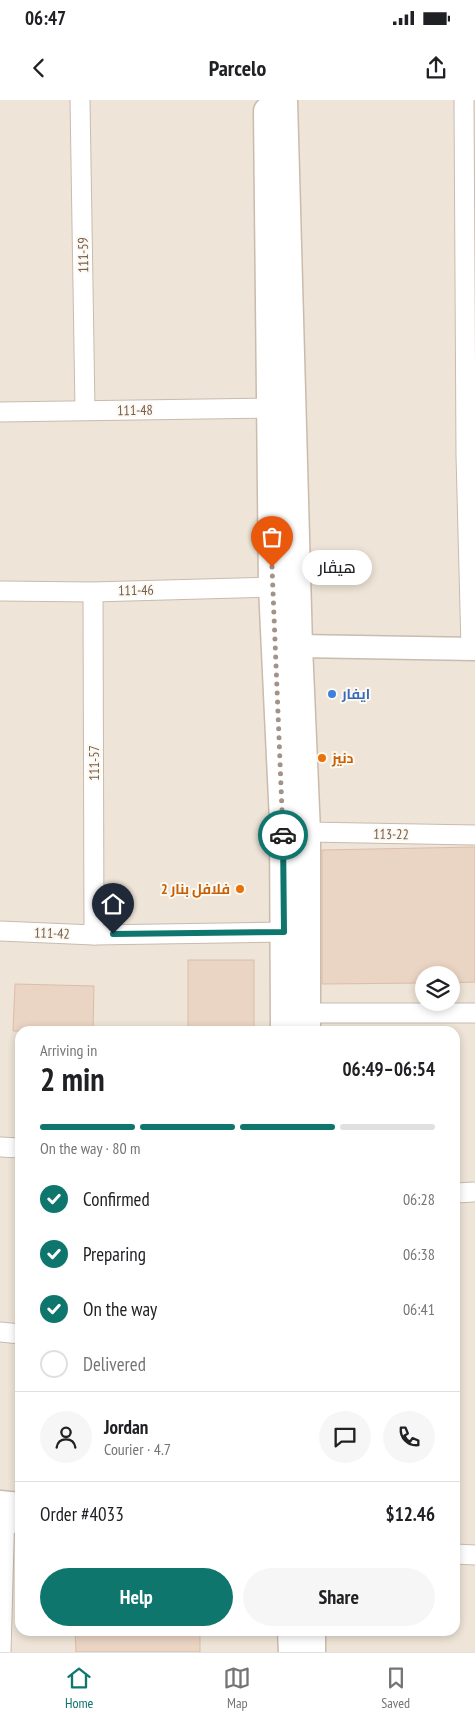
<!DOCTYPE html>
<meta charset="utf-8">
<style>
:root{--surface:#fff;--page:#f6f6f6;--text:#202124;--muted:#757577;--line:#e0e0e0;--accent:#0f766e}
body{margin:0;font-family:"PT Sans Narrow",Cairo,sans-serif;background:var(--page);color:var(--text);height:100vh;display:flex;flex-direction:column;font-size:19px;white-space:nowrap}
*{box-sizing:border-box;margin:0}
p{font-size:16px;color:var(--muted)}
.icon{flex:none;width:28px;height:28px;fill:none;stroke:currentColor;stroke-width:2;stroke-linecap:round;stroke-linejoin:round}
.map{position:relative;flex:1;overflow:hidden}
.panel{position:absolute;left:15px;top:926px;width:445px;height:610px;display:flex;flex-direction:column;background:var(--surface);border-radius:15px;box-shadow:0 2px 8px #0003}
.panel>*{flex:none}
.fabs{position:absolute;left:415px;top:866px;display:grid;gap:10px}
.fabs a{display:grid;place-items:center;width:45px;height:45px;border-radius:50%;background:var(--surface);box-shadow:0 2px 8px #0003;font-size:25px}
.pin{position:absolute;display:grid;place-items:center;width:42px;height:42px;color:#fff;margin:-51px -21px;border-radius:50% 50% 50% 0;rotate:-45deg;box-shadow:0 0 5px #0007}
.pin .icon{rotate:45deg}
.courier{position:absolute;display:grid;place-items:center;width:50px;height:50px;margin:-25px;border:4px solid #0f766e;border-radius:50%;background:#fff;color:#222;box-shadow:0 1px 6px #0007}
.bubble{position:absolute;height:35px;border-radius:18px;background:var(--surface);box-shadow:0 2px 8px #0003;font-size:16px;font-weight:600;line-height:35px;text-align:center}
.head em{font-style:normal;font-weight:600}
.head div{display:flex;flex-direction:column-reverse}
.head{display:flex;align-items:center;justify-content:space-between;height:85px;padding:0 25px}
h1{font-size:32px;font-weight:600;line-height:38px}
.bar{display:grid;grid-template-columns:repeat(4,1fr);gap:8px 5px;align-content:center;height:60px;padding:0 25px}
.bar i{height:6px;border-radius:4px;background:var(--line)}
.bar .current{background:var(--accent)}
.bar p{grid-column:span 4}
.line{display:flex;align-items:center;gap:12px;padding:0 25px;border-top:1px solid var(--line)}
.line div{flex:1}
.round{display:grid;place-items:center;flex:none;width:52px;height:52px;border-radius:26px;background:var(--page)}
ol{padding:0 25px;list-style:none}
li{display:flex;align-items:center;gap:15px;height:55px}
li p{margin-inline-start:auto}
li .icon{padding:5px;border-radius:50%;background:var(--accent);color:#fff;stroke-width:4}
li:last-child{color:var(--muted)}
li i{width:28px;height:28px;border:2px solid var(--line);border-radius:50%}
.primary-button{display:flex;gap:10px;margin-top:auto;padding:10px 25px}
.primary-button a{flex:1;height:58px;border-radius:30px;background:var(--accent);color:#fff;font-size:20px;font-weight:600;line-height:58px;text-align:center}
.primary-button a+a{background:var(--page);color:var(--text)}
.status{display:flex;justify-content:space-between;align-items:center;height:35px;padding:0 25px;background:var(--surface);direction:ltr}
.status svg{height:14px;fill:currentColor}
header{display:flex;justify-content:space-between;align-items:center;height:65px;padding:0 25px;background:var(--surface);font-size:22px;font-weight:600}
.menu{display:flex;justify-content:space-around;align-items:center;height:70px;border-top:1px solid var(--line);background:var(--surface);font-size:14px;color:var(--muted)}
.menu a{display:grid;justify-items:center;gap:2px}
.menu .current{color:var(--accent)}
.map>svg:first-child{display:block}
.residential{fill:#eee4d7;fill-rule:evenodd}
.building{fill:#ead4c3;stroke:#dcbda8}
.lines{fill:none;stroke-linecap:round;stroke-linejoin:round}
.minor-casing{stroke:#c8bbaf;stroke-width:21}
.tertiary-casing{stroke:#c8bbaf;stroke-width:25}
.secondary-casing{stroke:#cbbbad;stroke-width:29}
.minor{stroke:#fff;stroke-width:19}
.tertiary{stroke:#fff;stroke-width:22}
.secondary{stroke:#fff;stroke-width:26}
.done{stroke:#a29287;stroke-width:5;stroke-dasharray:0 9}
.route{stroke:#0f766e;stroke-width:6}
.shop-dot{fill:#3f7fe0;stroke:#fdf8f0;stroke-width:2}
.food-dot{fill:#e8710a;stroke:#fdf8f0;stroke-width:2}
.labels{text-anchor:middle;stroke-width:4;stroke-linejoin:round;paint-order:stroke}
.street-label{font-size:14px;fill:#725d51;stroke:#fdf8f0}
.shop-label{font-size:14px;font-weight:bold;fill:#366cbe;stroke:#fdf8f0;text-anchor:start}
.food-label{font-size:14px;font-weight:bold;fill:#c56008;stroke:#fdf8f0;text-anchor:start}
</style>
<div class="status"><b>06:47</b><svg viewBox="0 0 49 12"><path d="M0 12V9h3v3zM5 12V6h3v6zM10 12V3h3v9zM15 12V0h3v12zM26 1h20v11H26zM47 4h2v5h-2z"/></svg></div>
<header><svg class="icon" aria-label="back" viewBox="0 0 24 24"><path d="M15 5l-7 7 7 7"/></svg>Parcelo<svg class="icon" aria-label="share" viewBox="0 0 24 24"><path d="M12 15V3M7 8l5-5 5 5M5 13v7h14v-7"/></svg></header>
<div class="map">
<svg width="475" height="1552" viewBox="0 0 475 1552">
<rect width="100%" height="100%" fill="#faf4ea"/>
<path class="residential" d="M0 0H475V1552H0ZM424 875H451V902H424ZM20 931H455V1531H20Z"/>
<g class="building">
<path d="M475 747V882L451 883V875H424V883L322 884V750Z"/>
<rect x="188" y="860" width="66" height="71"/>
<path d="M15 884 94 886 93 931H13Z"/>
<path d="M75 1531H200V1552H76Z"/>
</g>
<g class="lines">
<defs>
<g id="minor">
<path d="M80 0 85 310"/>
<path d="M464 0 466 355 471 548"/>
<path d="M0 312 270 308"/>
<path d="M0 491 93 492 272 487"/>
<path d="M93 492 94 835"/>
<path d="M307 732 475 735"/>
<path d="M0 831 94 835 284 832"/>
<path d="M307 913H475"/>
<path d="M0 1047 20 1048"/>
<path d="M455 1093 475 1092"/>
<path d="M0 1232 20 1234"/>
<path d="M455 1454 475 1455"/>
<path d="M1 1552 5 1408"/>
</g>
<g id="tertiary">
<path d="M299 546 475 549"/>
<path d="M0 1402 20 1404"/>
<path d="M0 1421 20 1422"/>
</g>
<g id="secondary">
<path d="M284 0 299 546 307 732V931"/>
<path d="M267 11 272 487 283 721 284 931"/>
<path d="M291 1531 292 1552"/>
<path d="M312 1531V1552"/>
</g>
</defs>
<use href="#minor" class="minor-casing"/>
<use href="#tertiary" class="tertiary-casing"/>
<use href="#secondary" class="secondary-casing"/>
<use href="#minor" class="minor"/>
<use href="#tertiary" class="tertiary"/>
<use href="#secondary" class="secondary"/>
</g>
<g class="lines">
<path class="done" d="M272 467 283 735"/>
<path class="route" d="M113 834 284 832 283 735"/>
</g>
<circle class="shop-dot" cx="332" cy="594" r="5"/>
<g class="food-dot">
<circle cx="322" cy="658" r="5"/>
<circle cx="240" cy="789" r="5"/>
</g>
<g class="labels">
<g class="street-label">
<text transform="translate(83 155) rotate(-91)" y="5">111-59</text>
<text transform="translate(135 310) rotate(-1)" y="5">111-48</text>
<text transform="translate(136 490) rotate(-1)" y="5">111-46</text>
<text transform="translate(94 663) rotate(-90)" y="5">111-57</text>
<text transform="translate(391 734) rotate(1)" y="5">113-22</text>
<text transform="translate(52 833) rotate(2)" y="5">111-42</text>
</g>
<g class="shop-label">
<text x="342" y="599">ايفار</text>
</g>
<g class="food-label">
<text x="332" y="663">دنيز</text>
<text x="230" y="794" text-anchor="end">فلافل بنار 2</text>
</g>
</g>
</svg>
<div class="fabs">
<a><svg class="icon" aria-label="layers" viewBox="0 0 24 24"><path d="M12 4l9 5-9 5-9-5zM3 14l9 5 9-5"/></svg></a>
</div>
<div class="pin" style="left:272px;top:467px;background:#ea580c"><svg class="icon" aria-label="bag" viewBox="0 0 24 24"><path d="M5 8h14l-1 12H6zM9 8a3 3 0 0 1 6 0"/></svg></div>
<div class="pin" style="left:113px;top:834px;background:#1f2937"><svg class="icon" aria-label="home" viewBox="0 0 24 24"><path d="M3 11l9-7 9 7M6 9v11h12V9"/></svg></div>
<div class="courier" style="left:283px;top:735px"><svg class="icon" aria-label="car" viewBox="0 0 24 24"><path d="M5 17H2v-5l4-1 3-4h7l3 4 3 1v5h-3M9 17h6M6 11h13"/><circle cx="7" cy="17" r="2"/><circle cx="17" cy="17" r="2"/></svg></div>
<div class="bubble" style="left:302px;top:450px;width:70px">هيڤار</div>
<section class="panel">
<div class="head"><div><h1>2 min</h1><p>Arriving in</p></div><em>06:49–06:54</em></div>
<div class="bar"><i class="current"></i><i class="current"></i><i class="current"></i><i></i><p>On the way · 80 m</p></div>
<ol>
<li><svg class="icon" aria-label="check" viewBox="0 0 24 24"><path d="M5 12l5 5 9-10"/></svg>Confirmed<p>06:28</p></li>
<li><svg class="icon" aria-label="check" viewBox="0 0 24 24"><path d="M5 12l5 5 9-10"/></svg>Preparing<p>06:38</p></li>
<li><svg class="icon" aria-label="check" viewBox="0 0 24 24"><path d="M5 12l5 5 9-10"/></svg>On the way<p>06:41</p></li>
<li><i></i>Delivered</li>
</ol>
<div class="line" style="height:90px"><a class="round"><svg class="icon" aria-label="person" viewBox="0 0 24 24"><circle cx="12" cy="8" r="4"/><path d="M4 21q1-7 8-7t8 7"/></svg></a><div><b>Jordan</b><p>Courier · 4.7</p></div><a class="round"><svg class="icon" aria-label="chat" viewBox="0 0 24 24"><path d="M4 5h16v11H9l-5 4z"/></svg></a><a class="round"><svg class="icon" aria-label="phone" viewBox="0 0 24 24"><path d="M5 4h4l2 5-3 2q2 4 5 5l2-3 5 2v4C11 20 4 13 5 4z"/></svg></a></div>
<div class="line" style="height:65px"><div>Order #4033</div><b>$12.46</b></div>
<div class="primary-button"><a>Help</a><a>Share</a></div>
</section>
</div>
<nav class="menu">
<a class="current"><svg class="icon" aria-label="home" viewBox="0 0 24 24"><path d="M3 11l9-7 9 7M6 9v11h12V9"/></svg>Home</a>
<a><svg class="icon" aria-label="map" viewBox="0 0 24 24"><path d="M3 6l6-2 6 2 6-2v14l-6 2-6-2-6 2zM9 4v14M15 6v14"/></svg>Map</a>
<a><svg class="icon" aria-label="saved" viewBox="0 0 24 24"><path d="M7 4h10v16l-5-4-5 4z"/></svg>Saved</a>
</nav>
